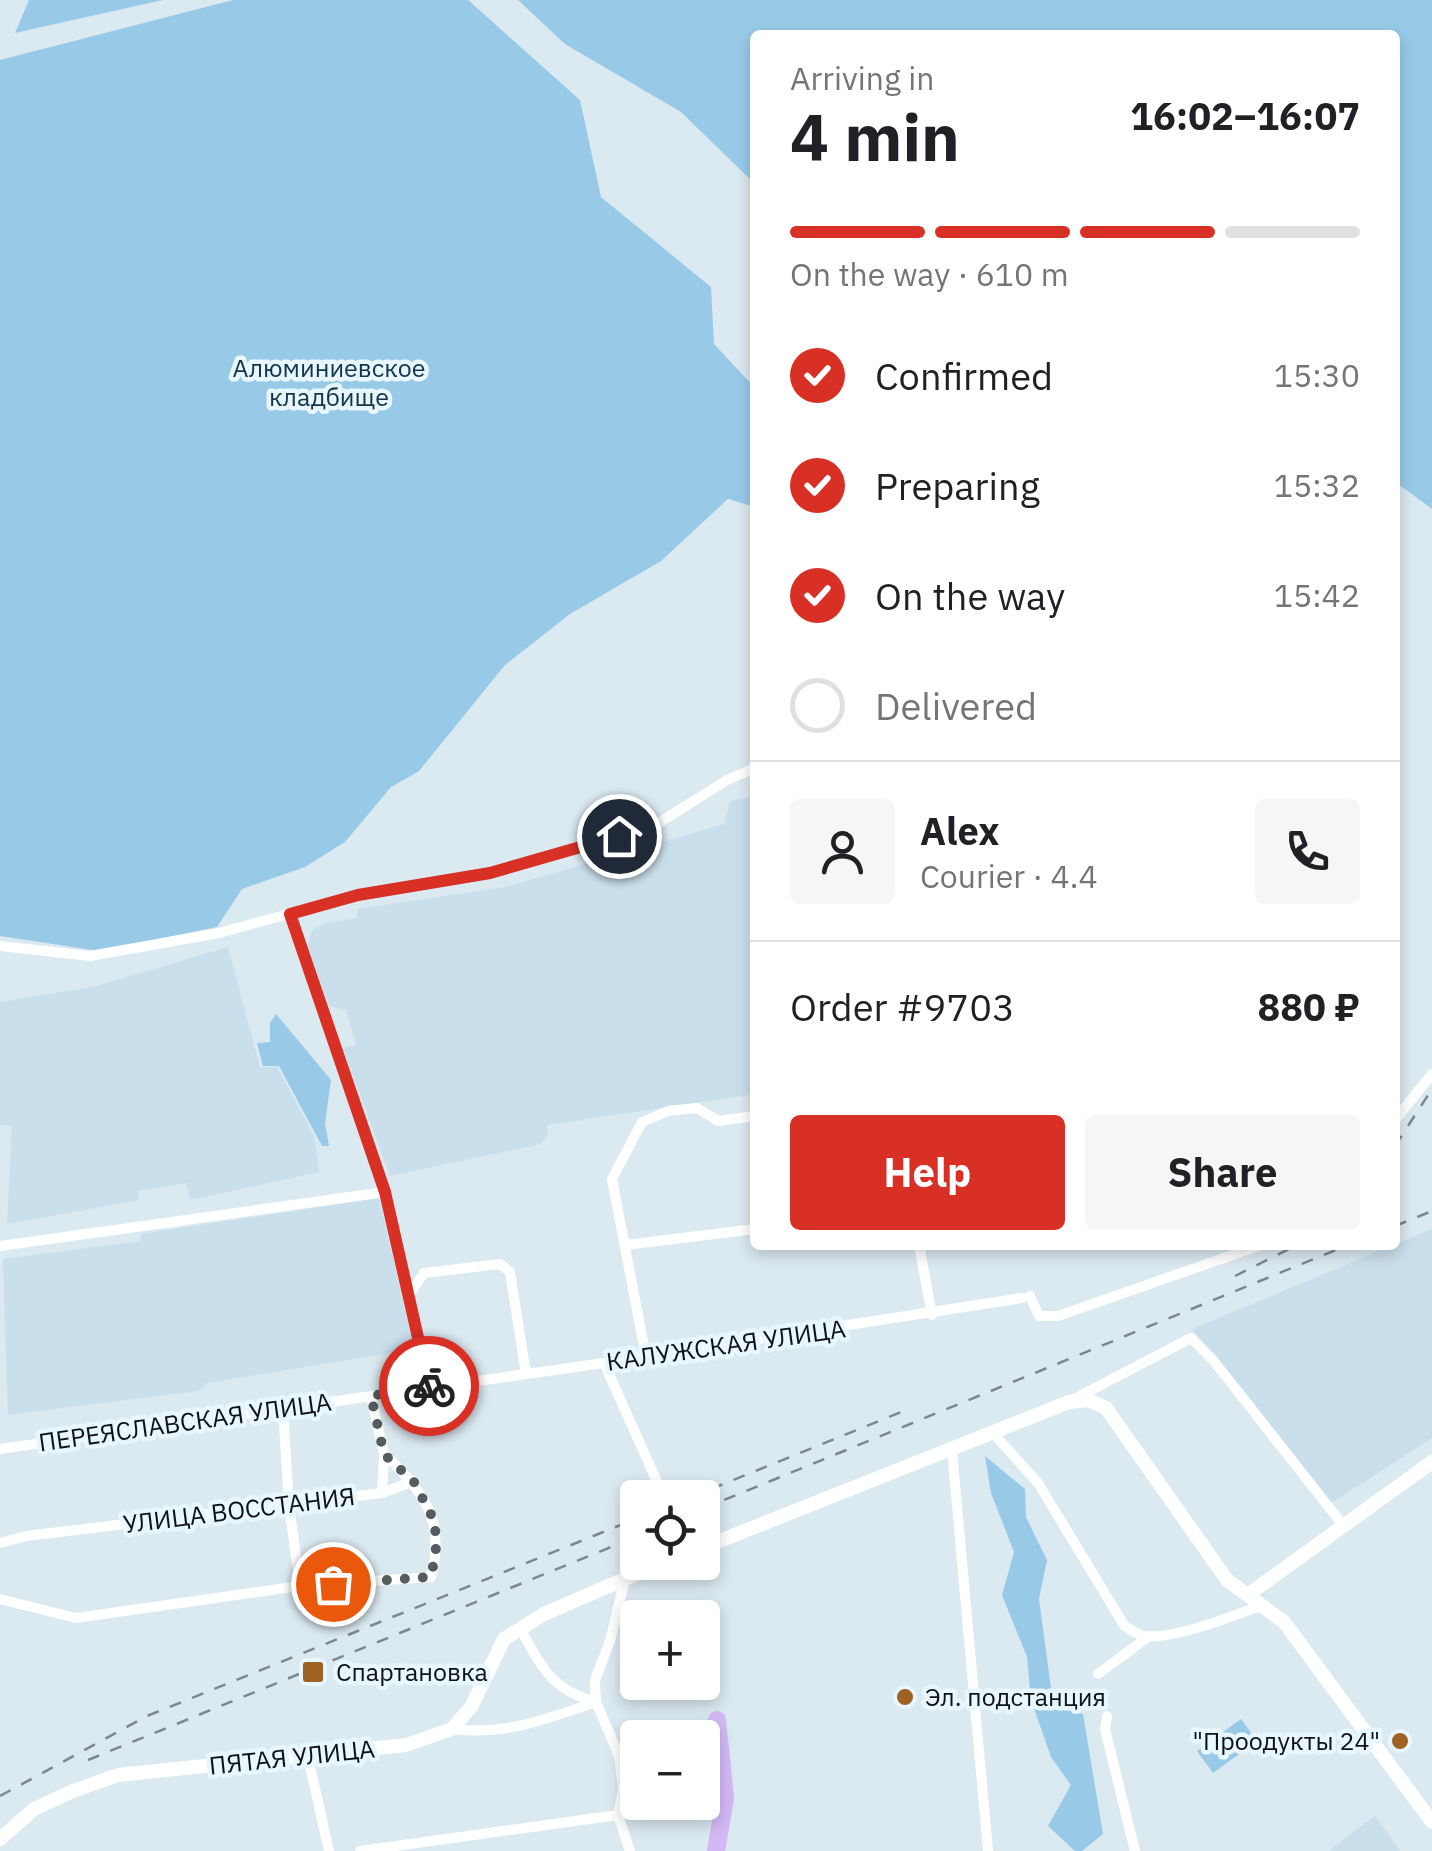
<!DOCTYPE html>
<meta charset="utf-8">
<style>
:root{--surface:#fff;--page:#f6f6f6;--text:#202124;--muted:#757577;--line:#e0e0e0;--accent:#d93025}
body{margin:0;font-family:"IBM Plex Sans",sans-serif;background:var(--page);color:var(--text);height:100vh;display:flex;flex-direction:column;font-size:38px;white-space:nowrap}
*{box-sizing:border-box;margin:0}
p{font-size:32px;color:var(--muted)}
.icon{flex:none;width:55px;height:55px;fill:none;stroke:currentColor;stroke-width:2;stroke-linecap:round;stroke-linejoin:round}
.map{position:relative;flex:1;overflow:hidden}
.panel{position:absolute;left:750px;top:30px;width:650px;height:1220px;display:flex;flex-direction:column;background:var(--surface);border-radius:10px;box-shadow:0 5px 15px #0003}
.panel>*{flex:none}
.controls{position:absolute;left:620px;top:1480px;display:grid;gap:20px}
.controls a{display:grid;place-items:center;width:100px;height:100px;border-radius:10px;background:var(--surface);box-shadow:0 5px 15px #0003;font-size:50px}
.pin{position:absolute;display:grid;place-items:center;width:85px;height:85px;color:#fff;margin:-42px;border:5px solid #fff;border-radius:50%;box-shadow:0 2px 10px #0007}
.courier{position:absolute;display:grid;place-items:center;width:100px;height:100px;margin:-50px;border:8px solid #d93025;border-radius:50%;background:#fff;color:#222;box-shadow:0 2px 12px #0007}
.summary em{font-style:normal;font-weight:700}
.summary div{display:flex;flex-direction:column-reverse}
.summary{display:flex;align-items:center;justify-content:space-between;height:170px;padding:0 40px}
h1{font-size:65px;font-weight:700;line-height:75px}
.bar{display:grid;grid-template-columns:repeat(4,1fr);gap:15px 10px;align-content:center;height:120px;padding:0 40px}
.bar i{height:12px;border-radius:8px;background:var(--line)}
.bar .current{background:var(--accent)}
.bar p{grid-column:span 4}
.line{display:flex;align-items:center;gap:25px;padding:0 40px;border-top:2px solid var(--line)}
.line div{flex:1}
.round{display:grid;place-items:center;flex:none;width:105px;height:105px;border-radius:10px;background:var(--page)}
ol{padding:0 40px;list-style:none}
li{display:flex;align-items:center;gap:30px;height:110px}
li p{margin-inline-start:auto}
li .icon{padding:10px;border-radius:50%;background:var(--accent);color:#fff;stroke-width:4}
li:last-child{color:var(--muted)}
li i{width:55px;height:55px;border:5px solid var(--line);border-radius:50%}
.action{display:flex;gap:20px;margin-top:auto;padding:20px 40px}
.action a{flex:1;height:115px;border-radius:10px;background:var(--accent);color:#fff;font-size:40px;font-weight:700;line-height:115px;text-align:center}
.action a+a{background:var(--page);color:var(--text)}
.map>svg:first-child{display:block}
.built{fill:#cadfec}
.green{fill:#98cae8}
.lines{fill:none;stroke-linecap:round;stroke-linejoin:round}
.river{stroke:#d2b9f5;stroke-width:18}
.street{stroke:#fff;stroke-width:10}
.secondary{stroke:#fff;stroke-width:14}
.rail{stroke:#7d878d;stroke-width:2.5;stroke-dasharray:12 12;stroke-linecap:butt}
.done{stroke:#555d61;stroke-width:10;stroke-dasharray:0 18}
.route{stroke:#d93025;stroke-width:12}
.poi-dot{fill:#9e6324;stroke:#e8f6fe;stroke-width:4}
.labels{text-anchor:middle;stroke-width:9;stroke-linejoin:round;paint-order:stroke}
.park-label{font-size:25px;fill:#0f364a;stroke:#e8f6fe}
.street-label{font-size:25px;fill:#0d1214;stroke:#e8f6fe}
.poi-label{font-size:25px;fill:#0d1214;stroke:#e8f6fe;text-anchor:start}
</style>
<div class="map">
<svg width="1432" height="1851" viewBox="0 0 1432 1851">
<rect width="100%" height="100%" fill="#dbe9f1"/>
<g class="built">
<path d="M755 796V1094L547 1125 548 1134 541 1144 390 1176 343 1048 356 1045 346 1010 329 1006 308 945 312 930 326 923 357 918V909L505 887 724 824 730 801Z"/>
<path d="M228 947 260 1067H277L314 1136 319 1172 191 1200 186 1183 138 1191 139 1200 7 1224 12 1126 0 1125V1002L93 987Z"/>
<path d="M379 1198 414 1349 207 1383 198 1391 8 1415 3 1259 141 1241V1234Z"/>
<path d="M1432 1229V1438L1330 1504 1192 1329Z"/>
<path d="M1375 1816 1400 1851H1328Z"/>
</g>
<g class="green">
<path d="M29 0H163L15 33Z"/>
<path d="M233 0H468L580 100 601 197 711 287 714 344 755 388V507L728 499 661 561 570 614 505 665 419 771 391 787 345 842 305 867 242 889 217 927 99 951 0 936V60Z"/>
<path d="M518 0H1432V509L1398 484 1395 487V35H755V184L681 112 565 44Z"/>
<path d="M276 1014 331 1080 325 1123 329 1146H322L279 1066H263L257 1043 270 1042V1023Z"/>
<path d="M985 1456 1025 1489 1026 1517 1047 1560 1039 1599 1051 1688 1066 1709 1083 1714 1103 1834 1082 1851H1075L1048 1826 1071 1785 1051 1757 1031 1700 1027 1657 1002 1595 1014 1552 991 1493Z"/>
<path d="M1241 1719 1257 1741 1213 1773 1197 1751Z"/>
</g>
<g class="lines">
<path class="river" d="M716 1851 725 1798 717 1720"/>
<g class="street">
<path d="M290 914 385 1192 429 1388"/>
<path d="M0 946 90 956 219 933 358 895 490 873 654 826 727 780 755 768"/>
<path d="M1395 1120 1432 1074"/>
<path d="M625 1245 755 1229"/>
<path d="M919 1245 932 1315"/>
<path d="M0 1246 385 1192"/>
<path d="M409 1295 424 1273 500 1264 510 1272 526 1374"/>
<path d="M1030 1296 1039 1316H1058L1261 1245"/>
<path d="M646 1357 612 1179 642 1122 668 1111 697 1108 718 1121 755 1116"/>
<path d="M604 1363 663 1495"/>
<path d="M1074 1399 1191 1338 1213 1360 1343 1525"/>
<path d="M283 1409 289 1505 300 1586"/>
<path d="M994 1434 1038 1483 1124 1625C1131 1630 1137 1635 1145 1636 1174 1640 1235 1615 1263 1605"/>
<path d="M0 1449 604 1363 1022 1298"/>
<path d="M952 1450 988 1851"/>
<path d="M382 1493 414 1481"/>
<path d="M0 1543 26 1536 382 1493 384 1454 371 1396"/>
<path d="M0 1599 76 1618 300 1586 431 1577C446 1521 424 1491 384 1454"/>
<path d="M520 1629C543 1668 550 1689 596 1702L619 1756 623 1788 618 1815 630 1851"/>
<path d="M1098 1674 1148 1637"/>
<path d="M1107 1716 1105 1729 1135 1851"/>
<path d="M452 1729C504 1736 547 1719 596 1702L595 1680 610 1641 625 1579"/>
<path d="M308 1757 329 1851"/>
<path d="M360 1851 618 1815"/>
</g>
<g class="secondary">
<path d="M702 1548 1069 1402 1088 1400 1106 1408 1227 1580 1284 1622 1432 1822"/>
<path d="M1249 1594 1432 1462"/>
<path d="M0 1839 34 1809 73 1791 118 1775 406 1745 452 1729 471 1707 504 1639 544 1614 664 1562"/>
</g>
<g class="rail">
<path d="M1395 1146 1432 1089"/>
<path d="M1395 1226 1432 1211"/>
<path d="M1235 1276 1297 1245"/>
<path d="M689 1498 906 1410"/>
<path d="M702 1509 1348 1245"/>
<path d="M88 1760 638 1536"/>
<path d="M0 1796 147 1716 638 1518"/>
</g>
</g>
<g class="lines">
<path class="done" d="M333 1584 430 1577 436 1556 435 1522 414 1482 384 1454 371 1396 429 1386"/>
<path class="route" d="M429 1386 385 1192 290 914 358 895 490 873 619 836"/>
</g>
<g class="poi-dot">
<rect x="301" y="1660" width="24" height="24" rx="5"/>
<circle cx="905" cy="1697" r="10"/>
<circle cx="1400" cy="1741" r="10"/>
</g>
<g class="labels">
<g class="park-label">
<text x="329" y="377">Алюминиевское<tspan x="329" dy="29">кладбище</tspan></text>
</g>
<g class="street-label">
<text transform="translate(726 1345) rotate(-8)" y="9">КАЛУЖСКАЯ УЛИЦА</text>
<text transform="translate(185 1422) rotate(-8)" y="9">ПЕРЕЯСЛАВСКАЯ УЛИЦА</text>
<text transform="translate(239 1510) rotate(-7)" y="9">УЛИЦА ВОССТАНИЯ</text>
<text transform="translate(292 1757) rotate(-6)" y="9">ПЯТАЯ УЛИЦА</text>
</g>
<g class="poi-label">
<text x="336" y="1681">Спартановка</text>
<text x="925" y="1706">Эл. подстанция</text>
<text x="1380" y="1750" text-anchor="end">"Проодукты 24"</text>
</g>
</g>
</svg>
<div class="controls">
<a><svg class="icon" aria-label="locate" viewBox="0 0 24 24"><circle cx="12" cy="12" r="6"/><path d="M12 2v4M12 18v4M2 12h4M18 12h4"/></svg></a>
<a>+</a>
<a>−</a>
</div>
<div class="pin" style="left:333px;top:1584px;background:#ea580c"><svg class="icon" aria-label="bag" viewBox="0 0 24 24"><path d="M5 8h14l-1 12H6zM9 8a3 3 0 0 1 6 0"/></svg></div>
<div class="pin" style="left:619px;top:836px;background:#1f2937"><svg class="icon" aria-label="home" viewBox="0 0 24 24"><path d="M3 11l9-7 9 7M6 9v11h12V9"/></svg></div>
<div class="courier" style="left:429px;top:1386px"><svg class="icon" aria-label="bike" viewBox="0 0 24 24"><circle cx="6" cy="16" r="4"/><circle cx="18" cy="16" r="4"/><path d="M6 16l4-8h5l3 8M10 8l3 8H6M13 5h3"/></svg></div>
<section class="panel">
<div class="summary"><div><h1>4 min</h1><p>Arriving in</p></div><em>16:02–16:07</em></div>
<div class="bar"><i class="current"></i><i class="current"></i><i class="current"></i><i></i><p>On the way · 610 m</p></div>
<ol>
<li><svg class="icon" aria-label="check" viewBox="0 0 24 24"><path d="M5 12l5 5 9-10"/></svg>Confirmed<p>15:30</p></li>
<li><svg class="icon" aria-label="check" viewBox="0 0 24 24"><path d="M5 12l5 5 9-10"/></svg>Preparing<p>15:32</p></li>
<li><svg class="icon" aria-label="check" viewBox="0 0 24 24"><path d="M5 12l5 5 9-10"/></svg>On the way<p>15:42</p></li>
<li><i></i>Delivered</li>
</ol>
<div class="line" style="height:180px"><a class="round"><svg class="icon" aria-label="person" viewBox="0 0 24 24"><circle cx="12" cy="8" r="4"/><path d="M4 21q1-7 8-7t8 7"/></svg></a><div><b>Alex</b><p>Courier · 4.4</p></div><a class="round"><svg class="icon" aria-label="phone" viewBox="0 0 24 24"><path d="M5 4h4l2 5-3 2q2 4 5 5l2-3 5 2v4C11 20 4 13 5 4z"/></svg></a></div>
<div class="line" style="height:130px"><div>Order #9703</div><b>880 ₽</b></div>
<div class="action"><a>Help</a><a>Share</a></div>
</section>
</div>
